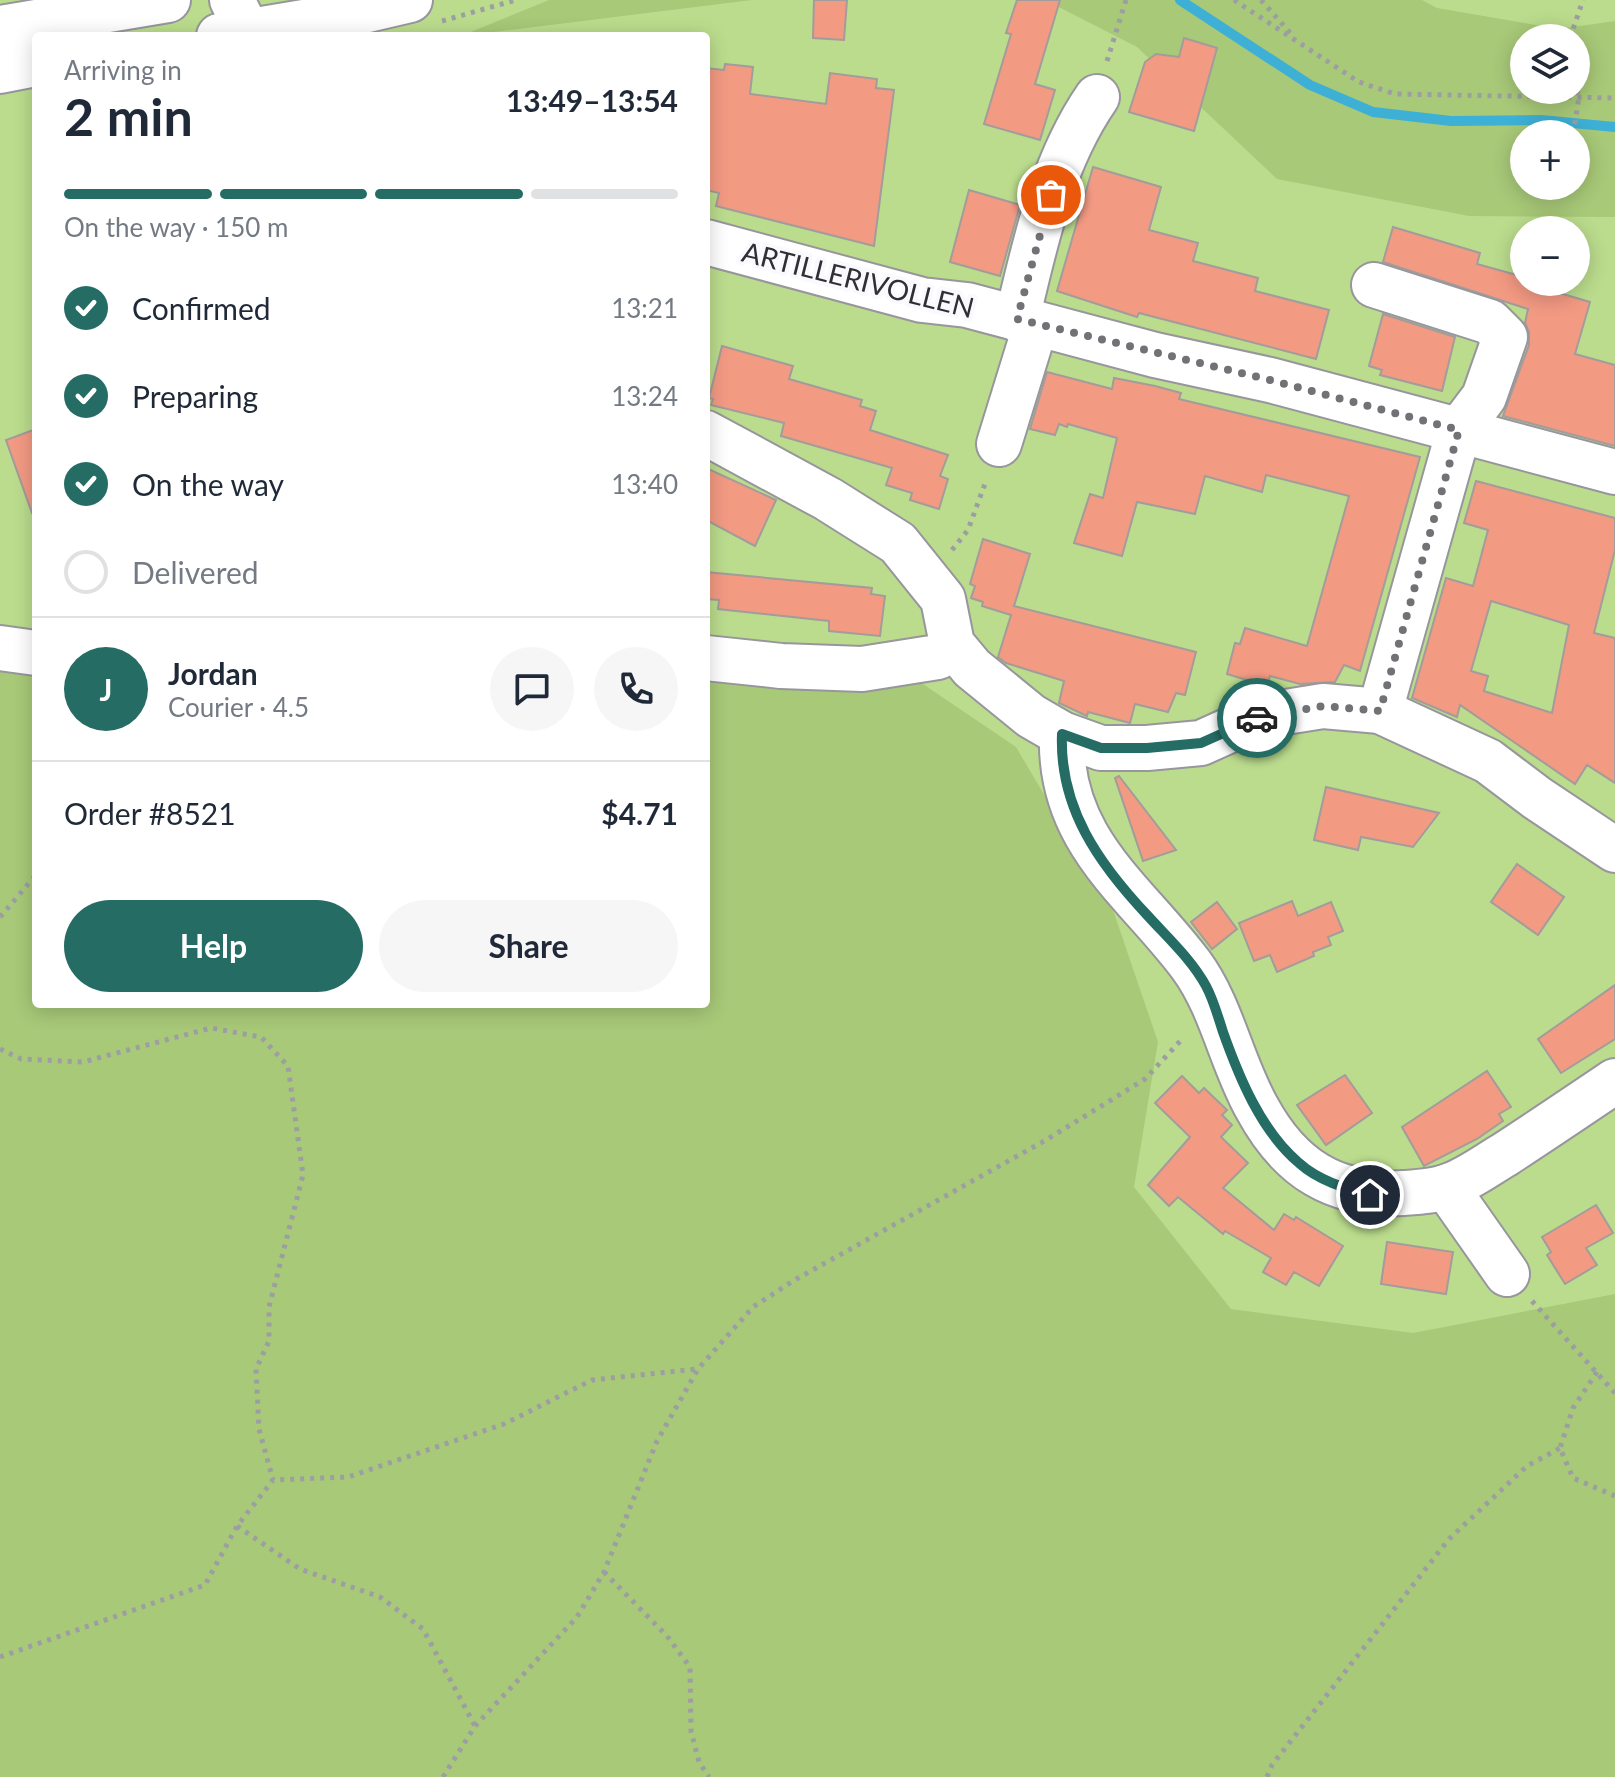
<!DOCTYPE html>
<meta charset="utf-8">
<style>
:root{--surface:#fff;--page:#f6f6f7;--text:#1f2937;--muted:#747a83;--line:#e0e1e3;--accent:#256d64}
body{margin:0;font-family:Lato,sans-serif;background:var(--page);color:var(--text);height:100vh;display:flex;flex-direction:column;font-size:30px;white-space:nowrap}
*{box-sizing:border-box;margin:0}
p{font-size:26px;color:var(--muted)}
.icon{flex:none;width:44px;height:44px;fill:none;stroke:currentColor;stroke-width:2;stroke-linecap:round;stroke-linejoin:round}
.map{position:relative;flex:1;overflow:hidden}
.details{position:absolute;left:32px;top:32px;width:678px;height:976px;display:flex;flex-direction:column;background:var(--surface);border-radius:8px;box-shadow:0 4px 20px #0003}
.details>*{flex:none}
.fabs{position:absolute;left:1510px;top:24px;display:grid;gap:16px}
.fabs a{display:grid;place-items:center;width:80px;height:80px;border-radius:50%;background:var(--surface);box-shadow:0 4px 20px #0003;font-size:40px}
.pin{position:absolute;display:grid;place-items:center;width:68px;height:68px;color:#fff;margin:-34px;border:4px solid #fff;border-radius:50%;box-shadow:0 2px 8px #0007}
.courier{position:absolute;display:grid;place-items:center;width:80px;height:80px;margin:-40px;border:6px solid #256d64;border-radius:50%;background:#fff;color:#222;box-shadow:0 2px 10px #0007}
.headline em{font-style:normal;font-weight:700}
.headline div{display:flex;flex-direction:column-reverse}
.headline{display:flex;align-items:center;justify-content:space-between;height:136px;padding:0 32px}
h1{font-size:52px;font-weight:700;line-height:60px}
.bar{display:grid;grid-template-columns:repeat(4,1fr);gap:12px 8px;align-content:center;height:96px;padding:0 32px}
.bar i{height:10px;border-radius:6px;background:var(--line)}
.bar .current{background:var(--accent)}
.bar p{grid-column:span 4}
.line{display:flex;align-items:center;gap:20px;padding:0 32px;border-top:2px solid var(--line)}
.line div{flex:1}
.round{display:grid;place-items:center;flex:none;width:84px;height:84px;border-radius:42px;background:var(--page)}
ol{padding:0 32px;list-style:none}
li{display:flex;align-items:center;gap:24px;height:88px}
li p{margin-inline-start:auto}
li .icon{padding:8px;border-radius:50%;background:var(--accent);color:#fff;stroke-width:4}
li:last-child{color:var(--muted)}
li i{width:44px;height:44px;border:4px solid var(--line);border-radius:50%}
.button{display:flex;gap:16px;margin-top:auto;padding:16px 32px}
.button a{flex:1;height:92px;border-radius:48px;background:var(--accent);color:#fff;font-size:32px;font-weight:700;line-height:92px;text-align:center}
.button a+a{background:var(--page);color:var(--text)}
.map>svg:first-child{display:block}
.green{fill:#bbdc8d;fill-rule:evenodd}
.forest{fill:#a8c978;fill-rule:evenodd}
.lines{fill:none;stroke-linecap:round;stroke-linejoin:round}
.stream{stroke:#3eb0d5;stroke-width:10}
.building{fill:#f39a83;stroke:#a29c9a;stroke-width:2;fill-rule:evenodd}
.minor-casing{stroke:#96969c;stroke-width:48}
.highway-casing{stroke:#96969c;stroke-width:48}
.path{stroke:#9d9ea2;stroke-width:5;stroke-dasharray:4 6;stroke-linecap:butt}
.minor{stroke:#fff;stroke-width:44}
.highway{stroke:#fff;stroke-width:44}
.done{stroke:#717275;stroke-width:8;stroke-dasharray:0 14.4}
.route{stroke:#256d64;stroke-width:10}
.labels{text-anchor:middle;stroke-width:8;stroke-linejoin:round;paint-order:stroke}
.street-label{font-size:28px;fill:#303032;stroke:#f9f9ff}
</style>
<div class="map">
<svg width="1615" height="1777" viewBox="0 0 1615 1777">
<rect width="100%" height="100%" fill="#ebecf2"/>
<path class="green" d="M0 0H1615V1777H0ZM36 36H706V1004H36ZM1524 38H1576V90H1524ZM1524 134H1576V186H1524ZM1524 230H1576V282H1524Z"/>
<g class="forest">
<path d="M549 0H752L461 36Z"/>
<path d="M1045 0H1422L1437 8 1559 29 1615 21V217L1469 216 1277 179 1137 47ZM1524 38H1576V90H1524ZM1524 134H1576V186H1524Z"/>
<path d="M0 637H36V1004H706V656L914 678 1016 747 1114 913 1158 1042 1134 1187 1231 1309 1413 1333 1615 1294V1777H0Z"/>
</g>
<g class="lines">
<path class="stream" d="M1180 0 1310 85 1373 112 1451 121 1541 120 1615 127"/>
</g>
<g class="building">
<path d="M814 0H847L844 40 813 38Z"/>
<path d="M1017 0H1060L1035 84 1055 90 1040 140 984 124 1011 34 1006 33Z"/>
<path d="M1184 38 1217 48 1194 131 1129 112 1145 62 1156 54 1179 57Z"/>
<path d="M725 64 753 67 750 94 826 104 830 73 877 79 876 88 894 90 874 246 716 206 719 193 706 190V68L724 70Z"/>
<path d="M1093 167 1161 187 1149 230 1198 243 1193 261 1258 278 1255 291 1329 310 1316 359 1139 313 1137 317 1057 291Z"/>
<path d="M969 190 1020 205 1000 276 950 262Z"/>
<path d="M1393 227 1480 253 1477 264 1524 277V282H1558L1556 292 1590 302 1575 354 1615 365V446L1503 416 1529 345V332L1525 323 1528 309 1383 262Z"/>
<path d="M1383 314 1455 337 1442 391 1380 375 1382 370 1369 366Z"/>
<path d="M722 346 793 366 789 379 862 400 860 406 876 411 870 430 948 455 940 476 948 479 939 509 910 500 912 493 886 485 892 468 781 436 784 423 711 405 713 399 709 398Z"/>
<path d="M1047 372 1112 389 1114 378 1155 386 1181 393 1179 399 1420 457 1360 671 1344 665 1335 682 1300 684 1270 676 1267 686 1227 674 1235 643 1240 644 1245 628 1307 646 1349 496 1266 475 1262 492 1205 476 1195 514 1137 502 1122 556 1074 543 1090 494 1103 498 1117 438 1068 424 1067 427 1059 424 1055 435 1030 429Z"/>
<path d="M36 429V512L32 513 6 440Z"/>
<path d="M706 468 776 500 755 546 706 520Z"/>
<path d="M1476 481 1615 518V550L1594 633 1615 638V783L1587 765 1575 784 1460 705 1457 717 1412 698 1446 578 1473 586 1488 530 1464 523ZM1491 601 1569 625 1552 713 1484 691 1488 676 1471 671Z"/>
<path d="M983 539 1030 554 1014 606 1196 652 1185 695 1176 693 1168 712 1135 704 1130 723 1088 712 1087 716 1059 703 1064 681 1006 663 998 657 1011 615 982 606 983 602 971 598 975 586 970 584Z"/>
<path d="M706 572 872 588 871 594 885 596 880 636 829 631V621L718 609 719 600 706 599Z"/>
<path d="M1119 776 1176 850 1143 861 1115 778Z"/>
<path d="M1326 787 1439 813 1413 847 1361 837 1358 850 1314 840Z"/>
<path d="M1517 864 1564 897 1538 935 1491 902Z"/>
<path d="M1292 901 1298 916 1331 902 1343 931 1328 937 1331 945 1313 952 1314 956 1277 972 1270 955 1254 961 1239 923Z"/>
<path d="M1217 902 1237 929 1212 949 1191 922Z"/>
<path d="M1615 985V1039L1561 1073 1538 1039Z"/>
<path d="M1487 1071 1511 1107 1499 1114 1503 1121 1477 1139 1424 1166 1402 1127Z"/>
<path d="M1345 1075 1372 1113 1326 1145 1297 1105Z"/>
<path d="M1182 1076 1199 1093 1204 1088 1227 1110 1222 1115 1232 1125 1221 1137 1248 1163 1223 1188 1274 1230 1284 1214 1294 1220 1296 1217 1343 1246 1319 1286 1294 1272 1286 1285 1263 1272 1271 1258 1225 1231 1223 1234 1178 1197 1169 1206 1148 1185 1190 1137 1155 1103Z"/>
<path d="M1596 1205 1613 1233 1586 1248 1597 1265 1565 1284 1547 1255 1551 1252 1542 1237Z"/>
<path d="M1387 1242 1453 1252 1446 1294 1381 1284Z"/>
</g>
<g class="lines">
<defs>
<g id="minor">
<path d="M232 0 250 36"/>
<path d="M706 242 922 300 967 305 1155 355 1270 380 1615 472"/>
<path d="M1374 285 1490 322 1505 337 1484 397 1459 430 1380 711"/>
<path d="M1017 319C1035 243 1052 162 1097 97"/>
<path d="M706 433 828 499 898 543 943 599 952 644 972 668 1031 716 1062 734 1101 748H1147L1201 743 1261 716 1323 706 1380 711 1488 761 1537 798 1615 850"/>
<path d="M999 444 1036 324"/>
<path d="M0 648 36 653"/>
<path d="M706 658 781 666 862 669 938 657 952 644"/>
<path d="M1062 734C1058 841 1134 889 1191 965 1222 1007 1231 1062 1257 1108 1290 1169 1335 1197 1404 1193 1419 1192 1437 1191 1451 1185 1470 1178 1487 1165 1504 1155 1541 1131 1578 1106 1615 1081"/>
<path d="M1446 1187 1507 1274"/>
</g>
<g id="highway">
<path d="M0 28 168 0"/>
<path d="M219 36 346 15 410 0"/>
<path d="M0 71 36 64"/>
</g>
</defs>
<use href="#minor" class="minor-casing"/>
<use href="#highway" class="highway-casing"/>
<g class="path">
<path d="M1234 0 1359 82 1395 94 1615 98"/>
<path d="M1261 0 1292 35"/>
<path d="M442 21 516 0"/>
<path d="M1570 38 1583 0"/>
<path d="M1107 61 1126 0"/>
<path d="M1573 134 1579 97 1576 88"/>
<path d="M952 550 968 530 986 481"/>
<path d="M0 917 36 875"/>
<path d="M0 1049 21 1059 83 1062 211 1028 261 1037 288 1066 303 1175 269 1307V1341L256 1369 259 1429 273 1480"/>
<path d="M1532 1301 1615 1393"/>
<path d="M1597 1372 1573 1408 1560 1448 1573 1478 1615 1496"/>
<path d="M237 1526 300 1569 380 1597 423 1629 475 1726"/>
<path d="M604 1572 667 1636 690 1667 691 1731 699 1762 709 1777"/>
<path d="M0 1657 205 1585 237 1526 273 1480 348 1477 504 1424 592 1380 697 1369"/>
<path d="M443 1777 475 1726 577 1617 604 1572 657 1441 698 1369 753 1307 793 1281 1046 1140 1145 1079 1184 1037"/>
<path d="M1267 1777 1272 1765 1449 1539 1527 1466 1560 1448"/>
</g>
<use href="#minor" class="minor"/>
<use href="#highway" class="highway"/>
</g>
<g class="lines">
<path class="done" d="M1051 195 1017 319 1270 380 1459 430 1380 711 1323 706 1257 718"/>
<path class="route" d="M1257 718 1201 743 1147 748H1101L1062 734C1059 808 1099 864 1148 916 1168 938 1192 960 1206 986 1214 1001 1218 1017 1223 1032 1239 1077 1261 1131 1299 1163 1319 1181 1345 1188 1370 1195"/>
</g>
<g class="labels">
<g class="street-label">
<text transform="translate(858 280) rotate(14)" y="10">ARTILLERIVOLLEN</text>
</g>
</g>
</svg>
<div class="fabs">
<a><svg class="icon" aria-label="layers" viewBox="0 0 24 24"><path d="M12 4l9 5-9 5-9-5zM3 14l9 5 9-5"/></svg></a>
<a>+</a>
<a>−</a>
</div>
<div class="pin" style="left:1051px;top:195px;background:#ea580c"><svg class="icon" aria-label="bag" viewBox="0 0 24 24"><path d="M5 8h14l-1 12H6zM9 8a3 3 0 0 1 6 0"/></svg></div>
<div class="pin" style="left:1370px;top:1195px;background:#1f2937"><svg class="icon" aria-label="home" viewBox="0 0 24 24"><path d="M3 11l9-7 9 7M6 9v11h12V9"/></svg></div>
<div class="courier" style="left:1257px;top:718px"><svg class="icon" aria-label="car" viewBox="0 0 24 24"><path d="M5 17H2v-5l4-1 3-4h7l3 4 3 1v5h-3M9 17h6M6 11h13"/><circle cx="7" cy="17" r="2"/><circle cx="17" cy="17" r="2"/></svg></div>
<section class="details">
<div class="headline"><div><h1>2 min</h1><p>Arriving in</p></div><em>13:49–13:54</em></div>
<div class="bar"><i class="current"></i><i class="current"></i><i class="current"></i><i></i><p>On the way · 150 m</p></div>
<ol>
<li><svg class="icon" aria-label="check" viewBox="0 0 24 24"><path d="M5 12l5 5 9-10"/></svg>Confirmed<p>13:21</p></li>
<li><svg class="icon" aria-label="check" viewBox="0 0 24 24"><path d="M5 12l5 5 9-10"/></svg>Preparing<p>13:24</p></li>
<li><svg class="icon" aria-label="check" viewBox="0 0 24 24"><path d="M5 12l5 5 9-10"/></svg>On the way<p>13:40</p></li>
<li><i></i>Delivered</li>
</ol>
<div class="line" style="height:144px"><b class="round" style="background:var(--accent);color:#fff">J</b><div><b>Jordan</b><p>Courier · 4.5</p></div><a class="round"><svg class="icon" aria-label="chat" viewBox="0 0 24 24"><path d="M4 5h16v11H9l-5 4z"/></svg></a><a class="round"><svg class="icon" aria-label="phone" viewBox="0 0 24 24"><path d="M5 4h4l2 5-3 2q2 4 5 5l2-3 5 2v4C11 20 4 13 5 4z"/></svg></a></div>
<div class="line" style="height:104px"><div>Order #8521</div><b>$4.71</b></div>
<div class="button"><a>Help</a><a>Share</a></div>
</section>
</div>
